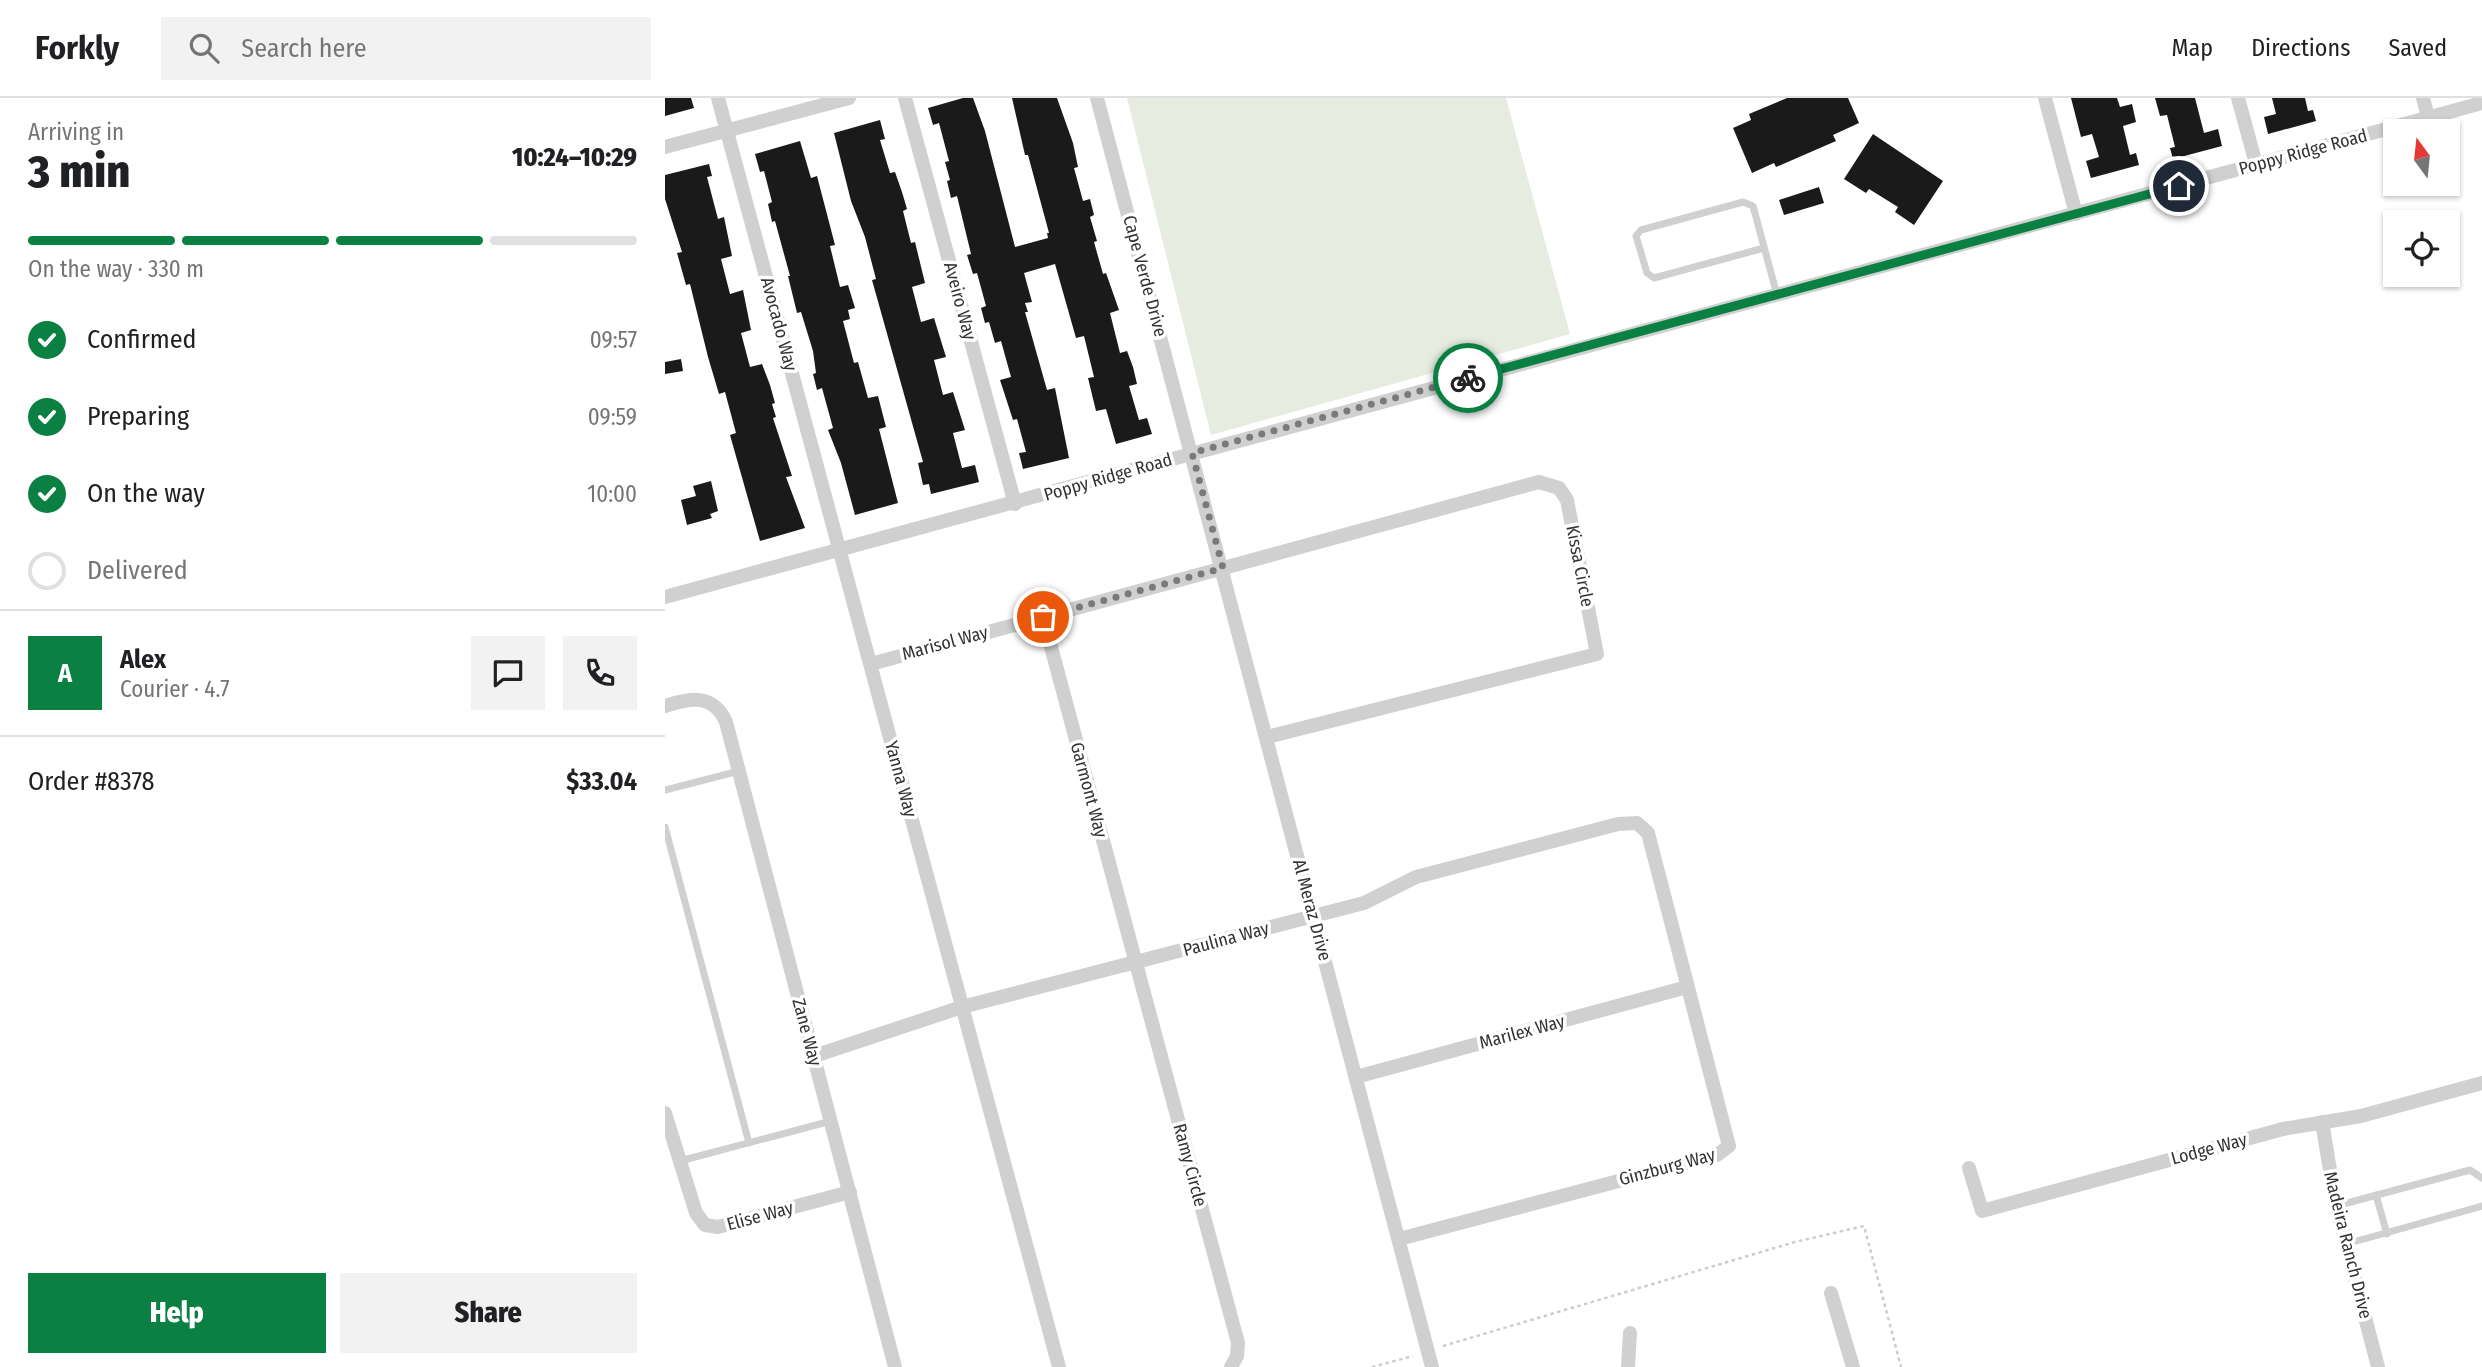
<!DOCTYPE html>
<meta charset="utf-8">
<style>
:root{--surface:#fff;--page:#f2f2f2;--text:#202124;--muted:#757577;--line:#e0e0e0;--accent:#0b8043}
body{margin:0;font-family:"Fira Sans Condensed",sans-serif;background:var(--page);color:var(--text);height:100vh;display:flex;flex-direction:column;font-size:26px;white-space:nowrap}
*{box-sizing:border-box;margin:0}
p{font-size:23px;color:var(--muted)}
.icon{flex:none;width:38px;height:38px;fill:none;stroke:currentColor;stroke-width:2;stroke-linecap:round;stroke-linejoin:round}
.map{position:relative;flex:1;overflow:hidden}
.side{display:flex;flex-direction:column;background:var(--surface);width:665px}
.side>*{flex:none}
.needle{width:46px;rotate:345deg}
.buttons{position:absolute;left:1718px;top:21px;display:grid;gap:14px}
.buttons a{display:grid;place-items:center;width:77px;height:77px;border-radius:0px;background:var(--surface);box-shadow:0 2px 5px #0004;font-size:35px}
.pin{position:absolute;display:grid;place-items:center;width:60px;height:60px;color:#fff;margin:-30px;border:4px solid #fff;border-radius:50%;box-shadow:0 2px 7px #0007}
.courier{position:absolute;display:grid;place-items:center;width:70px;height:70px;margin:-35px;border:5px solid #0b8043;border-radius:50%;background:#fff;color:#222;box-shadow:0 2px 9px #0007}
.head em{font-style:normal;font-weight:800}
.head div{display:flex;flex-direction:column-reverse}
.head{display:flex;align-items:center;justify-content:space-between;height:119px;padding:0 28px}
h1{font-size:46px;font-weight:800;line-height:52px}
.bar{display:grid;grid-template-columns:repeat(4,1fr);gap:10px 7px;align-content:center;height:84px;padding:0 28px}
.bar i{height:9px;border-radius:5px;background:var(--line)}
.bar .active{background:var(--accent)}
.bar p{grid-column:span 4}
.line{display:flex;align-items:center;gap:18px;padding:0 28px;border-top:2px solid var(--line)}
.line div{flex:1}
.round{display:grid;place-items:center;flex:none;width:74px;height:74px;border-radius:0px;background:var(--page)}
ol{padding:0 28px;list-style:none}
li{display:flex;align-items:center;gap:21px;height:77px}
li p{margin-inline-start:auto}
li .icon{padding:7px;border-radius:50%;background:var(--accent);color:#fff;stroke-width:4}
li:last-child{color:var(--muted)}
li i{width:38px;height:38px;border:4px solid var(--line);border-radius:50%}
.button{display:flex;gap:14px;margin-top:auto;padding:14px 28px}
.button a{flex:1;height:80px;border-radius:0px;background:var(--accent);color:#fff;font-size:28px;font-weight:800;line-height:80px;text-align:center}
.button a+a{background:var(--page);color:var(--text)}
header{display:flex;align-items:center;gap:42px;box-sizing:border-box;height:98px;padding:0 35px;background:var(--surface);border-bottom:2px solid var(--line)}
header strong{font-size:33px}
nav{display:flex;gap:38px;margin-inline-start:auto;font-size:24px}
.search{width:490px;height:63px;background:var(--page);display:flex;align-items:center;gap:18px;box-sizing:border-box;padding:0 24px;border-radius:0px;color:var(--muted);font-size:26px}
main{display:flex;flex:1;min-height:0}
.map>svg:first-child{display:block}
.green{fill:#e6ecdf}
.building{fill:#1a1a1a}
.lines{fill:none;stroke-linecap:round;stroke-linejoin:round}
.path{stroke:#cdcdcd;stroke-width:2.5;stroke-dasharray:3.5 3.5;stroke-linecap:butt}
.service{stroke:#d0d0d0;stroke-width:7}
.minor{stroke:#d0d0d0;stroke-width:14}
.done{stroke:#7a7a7a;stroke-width:7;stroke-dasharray:0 12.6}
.route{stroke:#0b8043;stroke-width:9}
.labels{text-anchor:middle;stroke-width:7;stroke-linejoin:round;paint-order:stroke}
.street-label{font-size:18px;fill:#333;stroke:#fff}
</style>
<header>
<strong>Forkly</strong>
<div class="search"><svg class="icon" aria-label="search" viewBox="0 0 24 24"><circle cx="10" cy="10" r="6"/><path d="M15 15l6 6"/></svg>Search here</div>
<nav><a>Map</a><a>Directions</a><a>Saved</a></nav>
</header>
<main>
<section class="side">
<div class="head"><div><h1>3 min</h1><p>Arriving in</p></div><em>10:24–10:29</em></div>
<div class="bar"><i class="active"></i><i class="active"></i><i class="active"></i><i></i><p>On the way · 330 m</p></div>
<ol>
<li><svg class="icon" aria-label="check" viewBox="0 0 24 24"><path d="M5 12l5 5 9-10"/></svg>Confirmed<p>09:57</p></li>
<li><svg class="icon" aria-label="check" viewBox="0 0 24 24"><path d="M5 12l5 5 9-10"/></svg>Preparing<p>09:59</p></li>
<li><svg class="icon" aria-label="check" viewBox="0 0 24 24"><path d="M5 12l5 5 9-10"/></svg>On the way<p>10:00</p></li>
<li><i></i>Delivered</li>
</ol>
<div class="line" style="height:126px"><b class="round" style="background:var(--accent);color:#fff">A</b><div><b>Alex</b><p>Courier · 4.7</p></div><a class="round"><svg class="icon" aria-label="chat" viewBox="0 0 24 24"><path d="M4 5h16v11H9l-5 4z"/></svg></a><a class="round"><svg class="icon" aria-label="phone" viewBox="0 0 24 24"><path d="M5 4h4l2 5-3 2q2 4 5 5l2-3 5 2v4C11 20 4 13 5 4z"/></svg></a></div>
<div class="line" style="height:91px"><div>Order #8378</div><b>$33.04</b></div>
<div class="button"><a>Help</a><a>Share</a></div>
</section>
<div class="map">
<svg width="1817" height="1269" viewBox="0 0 1817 1269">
<rect width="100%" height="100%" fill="#fff"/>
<path class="green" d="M462 0H841L905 236 546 337Z"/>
<g class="building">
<path d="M0 0H26L29 10 0 18Z"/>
<path d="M298 0H308L320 33 350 149 383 140 382 135H384L363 57H360L347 0H392L408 45 413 69 409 70 418 103 425 101 429 117 425 119 432 143 429 144 438 176 441 175 454 212 445 215 455 255 462 253 468 269 472 286 464 288 474 322 482 320 487 336 451 346 441 311 431 313 423 280 429 279 419 238 411 240 390 166 359 175 367 204 360 205 363 214H360L382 292 390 290 404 360 358 371 354 355 361 354 352 321 348 322 335 282 346 279 336 243 330 245 324 224 320 225 316 210 321 208 312 175 308 176 302 157 306 156 292 98 286 100 282 83 285 82 280 64 284 63 274 25 268 27 263 10Z"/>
<path d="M1122 0H1183L1194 25 1168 37 1171 43 1111 69 1109 65 1087 75 1068 30 1086 22 1084 16Z"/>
<path d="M1406 0H1452L1455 9 1467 6 1471 24 1458 28 1465 57 1471 55 1474 67 1426 80 1421 63 1434 59 1427 36 1416 39Z"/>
<path d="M1490 0H1530L1539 35 1553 31 1557 48 1508 61 1505 50 1510 49 1502 17 1495 18Z"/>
<path d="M1607 0H1640L1643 13 1648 12 1651 23 1603 36 1599 19 1611 16Z"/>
<path d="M215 22 220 41 215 42 225 75 230 74 237 94 242 111 238 113 246 145 250 144 260 185 247 189 253 212 256 224 269 220 281 259 269 262 278 297 288 294 300 332 288 335 297 370 310 367 314 384 266 396 264 386 258 387 253 365 258 364 207 182 211 181 200 139 186 103 169 35Z"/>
<path d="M1208 36 1278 83 1249 127 1230 114 1233 109 1204 91 1201 95 1179 81Z"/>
<path d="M135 43 146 80 152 78 170 147 165 148 175 189 183 187 190 210 183 212 185 221 178 223 189 265 193 264 203 300 213 298 221 329 214 331 233 405 190 417 176 365 163 332 168 330 157 290 152 292 148 276 151 275 148 253 136 214 132 215 123 178H125L110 123 107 124 103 106 107 104 99 73 95 74 90 56Z"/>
<path d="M44 66 47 78 42 79 53 121 59 119 67 158 56 161 65 196 78 192 86 232 76 235 85 269 97 266 105 287 110 305 107 306 111 319 108 320 127 378 121 379 140 430 95 443 65 337 71 335 60 294 54 296 43 259 25 186 21 187 12 155 17 154 0 101V77Z"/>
<path d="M1154 89 1159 105 1119 117 1114 102Z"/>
<path d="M16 261 18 273 0 276V264Z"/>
<path d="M46 383 53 413 45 416 47 420 22 427 16 402 31 398 28 388Z"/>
</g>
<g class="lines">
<g class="path">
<path d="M778 1248 1130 1144 1199 1128 1236 1269"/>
<path d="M707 1269 748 1258"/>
</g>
<g class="service">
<path d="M1099 150 989 180 982 175 971 138 976 132 1078 104 1088 108 1112 197"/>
<path d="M0 692 74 673"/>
<path d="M0 729 84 1045"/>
<path d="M15 1063 166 1023"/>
<path d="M1711 1097 1722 1136"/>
<path d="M1671 1108 1805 1072 1817 1080"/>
<path d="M1681 1146 1817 1108"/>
</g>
<g class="minor">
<path d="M53 0 394 1269"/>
<path d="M240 0 350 406"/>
<path d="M432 0 767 1269"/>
<path d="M1380 0 1411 116"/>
<path d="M1573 0 1591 66"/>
<path d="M1758 0 1763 19"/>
<path d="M0 49 184 0"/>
<path d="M0 499 1817 5"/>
<path d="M378 519 573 1245 572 1258 566 1269"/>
<path d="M206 566 874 384 894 390 902 402 932 556 602 639"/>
<path d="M0 608C25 600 48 595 61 624L230 1269"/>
<path d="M149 958 297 909 699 805 751 779 953 726 972 725 983 735 1064 1048 1052 1057 734 1141"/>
<path d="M691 979 1022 889"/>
<path d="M0 1015 31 1115 40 1127 53 1129 185 1094"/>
<path d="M1657 1024 1671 1108 1713 1269"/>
<path d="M1304 1070 1317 1113 1618 1031 1696 1018 1817 985"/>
<path d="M1166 1195 1188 1269"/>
<path d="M963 1269 965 1235"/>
</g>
</g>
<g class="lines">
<path class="done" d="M378 519 558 470 527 355 803 280"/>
<path class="route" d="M803 280 1514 88"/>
</g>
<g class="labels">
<g class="street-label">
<text transform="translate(1638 54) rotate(-15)" y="6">Poppy Ridge Road</text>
<text transform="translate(480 178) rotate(75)" y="6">Cape Verde Drive</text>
<text transform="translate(295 203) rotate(75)" y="6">Aveiro Way</text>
<text transform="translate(114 226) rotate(75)" y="6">Avocado Way</text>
<text transform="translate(443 379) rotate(-16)" y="6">Poppy Ridge Road</text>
<text transform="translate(915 468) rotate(79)" y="6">Kissa Circle</text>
<text transform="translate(280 545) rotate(-15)" y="6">Marisol Way</text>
<text transform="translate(236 681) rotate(75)" y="6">Yanna Way</text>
<text transform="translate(424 692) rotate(75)" y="6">Garmont Way</text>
<text transform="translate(647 812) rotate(75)" y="6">Al Meraz Drive</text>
<text transform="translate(561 841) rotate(-15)" y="6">Paulina Way</text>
<text transform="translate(142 934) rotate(75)" y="6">Zane Way</text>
<text transform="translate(857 934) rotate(-15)" y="6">Marilex Way</text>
<text transform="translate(1544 1051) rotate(-15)" y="6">Lodge Way</text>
<text transform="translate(525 1067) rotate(75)" y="6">Ramy Circle</text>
<text transform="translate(1002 1069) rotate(-15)" y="6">Ginzburg Way</text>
<text transform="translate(95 1118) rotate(-15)" y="6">Elise Way</text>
<text transform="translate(1683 1147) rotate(76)" y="6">Madeira Ranch Drive</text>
</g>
</g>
</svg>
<div class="buttons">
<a><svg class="needle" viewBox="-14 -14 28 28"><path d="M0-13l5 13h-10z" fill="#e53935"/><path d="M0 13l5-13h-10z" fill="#757577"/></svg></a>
<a><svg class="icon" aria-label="locate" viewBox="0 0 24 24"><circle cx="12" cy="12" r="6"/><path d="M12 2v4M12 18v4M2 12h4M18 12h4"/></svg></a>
</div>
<div class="pin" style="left:378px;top:519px;background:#ea580c"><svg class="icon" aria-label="bag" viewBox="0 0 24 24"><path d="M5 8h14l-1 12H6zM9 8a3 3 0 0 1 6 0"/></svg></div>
<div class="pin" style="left:1514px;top:88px;background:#1f2937"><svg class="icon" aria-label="home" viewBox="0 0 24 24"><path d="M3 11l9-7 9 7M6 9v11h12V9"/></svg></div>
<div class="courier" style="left:803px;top:280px"><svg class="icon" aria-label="bike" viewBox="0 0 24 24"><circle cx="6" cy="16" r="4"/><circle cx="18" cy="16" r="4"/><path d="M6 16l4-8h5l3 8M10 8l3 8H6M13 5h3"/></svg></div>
</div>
</main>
